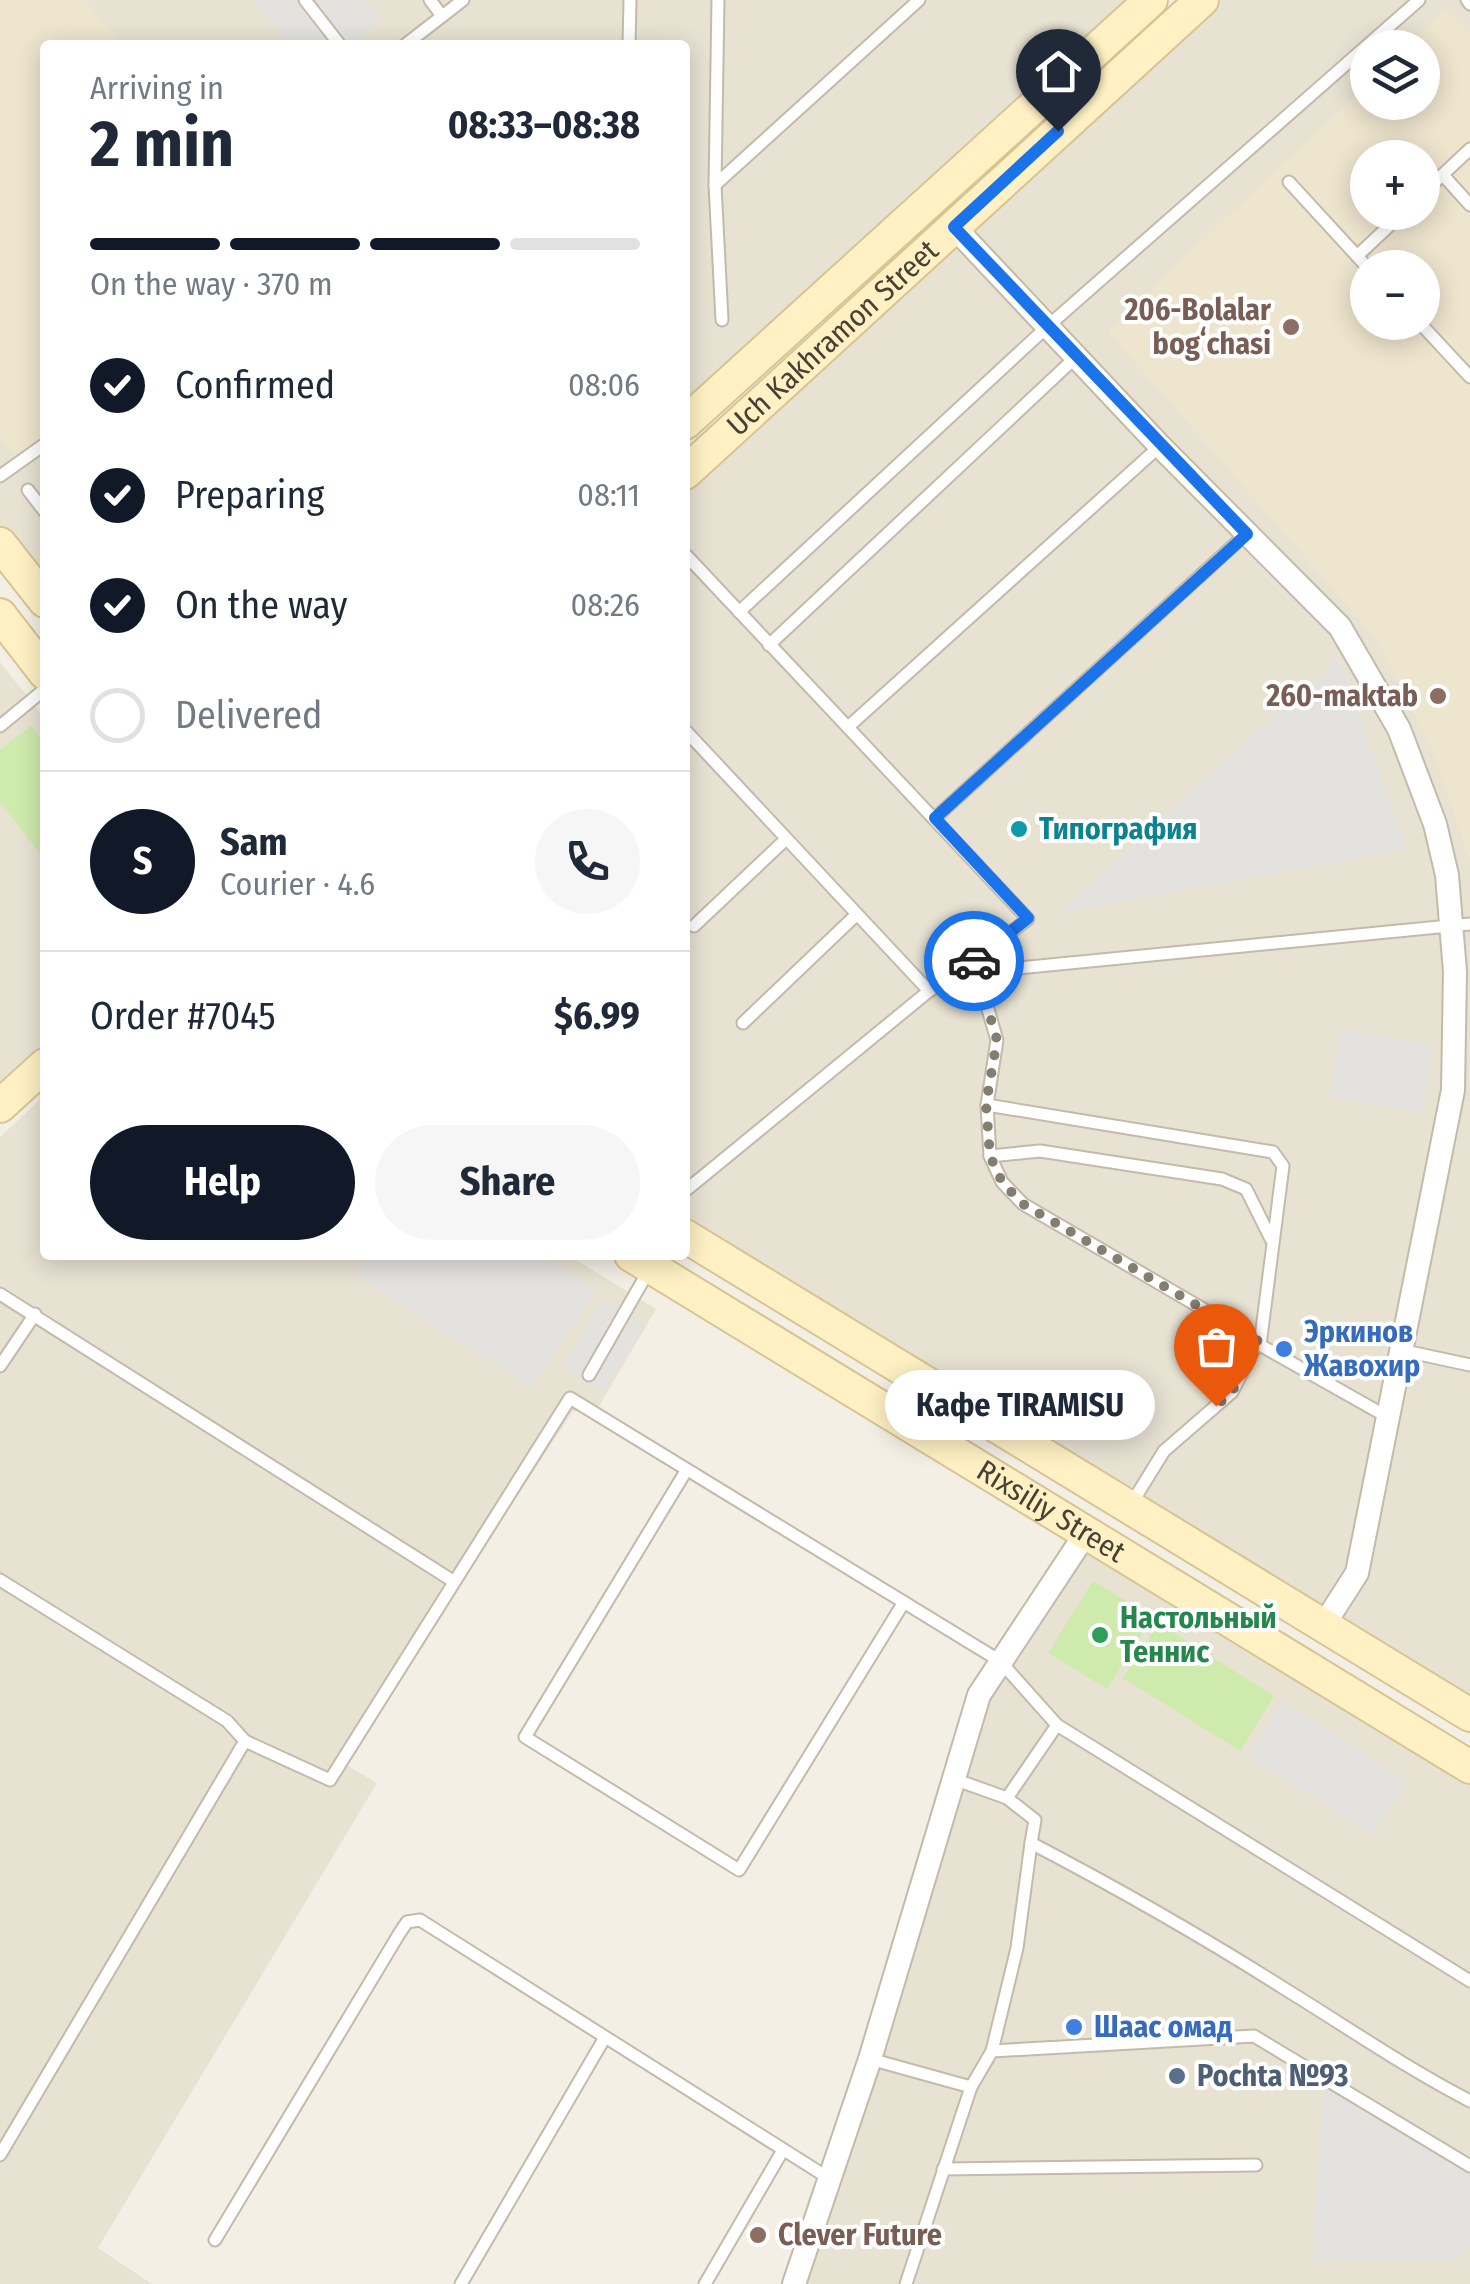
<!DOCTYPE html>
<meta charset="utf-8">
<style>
:root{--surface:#fff;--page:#f6f6f7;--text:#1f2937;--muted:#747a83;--line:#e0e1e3;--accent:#111827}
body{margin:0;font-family:"Fira Sans Condensed",sans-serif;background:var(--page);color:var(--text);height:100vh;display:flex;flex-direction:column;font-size:38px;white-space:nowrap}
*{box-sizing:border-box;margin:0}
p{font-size:32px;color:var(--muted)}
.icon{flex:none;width:55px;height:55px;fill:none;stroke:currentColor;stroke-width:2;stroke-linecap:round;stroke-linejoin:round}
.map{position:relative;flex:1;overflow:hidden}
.sheet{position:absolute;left:40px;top:40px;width:650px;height:1220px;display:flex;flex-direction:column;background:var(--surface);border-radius:10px;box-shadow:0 5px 25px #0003}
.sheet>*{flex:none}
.controls{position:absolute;left:1350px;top:30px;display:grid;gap:20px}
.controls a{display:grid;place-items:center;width:90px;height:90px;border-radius:50%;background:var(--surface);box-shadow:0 5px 25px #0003;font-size:50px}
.pin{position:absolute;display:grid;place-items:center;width:85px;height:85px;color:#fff;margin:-102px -42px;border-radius:50% 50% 50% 0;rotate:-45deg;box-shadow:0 0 10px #0007}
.pin .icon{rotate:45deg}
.courier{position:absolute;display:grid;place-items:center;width:100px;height:100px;margin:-50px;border:8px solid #1a73e8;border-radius:50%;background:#fff;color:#222;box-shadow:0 2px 12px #0007}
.bubble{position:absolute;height:70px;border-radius:35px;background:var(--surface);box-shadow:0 5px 25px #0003;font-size:32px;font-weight:700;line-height:70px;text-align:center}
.headline em{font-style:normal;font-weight:700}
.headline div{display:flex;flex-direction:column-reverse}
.headline{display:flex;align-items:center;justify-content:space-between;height:170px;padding:0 50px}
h1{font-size:65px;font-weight:700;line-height:75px}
.bar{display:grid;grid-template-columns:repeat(4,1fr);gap:15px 10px;align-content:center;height:120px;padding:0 50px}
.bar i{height:12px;border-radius:8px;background:var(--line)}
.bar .on{background:var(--accent)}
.bar p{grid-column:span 4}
.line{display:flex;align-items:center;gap:25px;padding:0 50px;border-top:2px solid var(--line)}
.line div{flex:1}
.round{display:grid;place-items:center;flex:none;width:105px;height:105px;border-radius:52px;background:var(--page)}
ol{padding:0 50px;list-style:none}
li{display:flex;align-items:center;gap:30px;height:110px}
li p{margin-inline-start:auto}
li .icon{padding:10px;border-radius:50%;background:var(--accent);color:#fff;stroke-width:4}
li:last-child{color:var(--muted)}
li i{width:55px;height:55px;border:5px solid var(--line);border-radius:50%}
.cta{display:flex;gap:20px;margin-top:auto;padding:20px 50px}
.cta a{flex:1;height:115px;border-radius:60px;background:var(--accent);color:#fff;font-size:40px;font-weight:700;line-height:115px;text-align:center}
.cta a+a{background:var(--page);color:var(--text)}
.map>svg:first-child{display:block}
.residential{fill:#e8e2d3;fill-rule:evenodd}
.education{fill:#eee5ce;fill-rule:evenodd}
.green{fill:#ceeaac}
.parking{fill:#e4e2de}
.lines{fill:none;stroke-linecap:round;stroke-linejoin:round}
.service-casing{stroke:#c3baaa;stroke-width:15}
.minor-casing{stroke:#c3baaa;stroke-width:26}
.secondary-casing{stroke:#d7c493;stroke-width:36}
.service{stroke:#fff;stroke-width:11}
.minor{stroke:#fff;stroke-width:22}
.secondary{stroke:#fff1c4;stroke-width:32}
.done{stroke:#847d72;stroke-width:10;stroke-dasharray:0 18}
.route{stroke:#1a73e8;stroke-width:12}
.education-dot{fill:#8d6e63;stroke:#fff;stroke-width:4}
.culture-dot{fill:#0f9aa8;stroke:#fff;stroke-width:4}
.shop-dot{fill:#3f7fe0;stroke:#fff;stroke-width:4}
.leisure-dot{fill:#2e9e5b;stroke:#fff;stroke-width:4}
.service-dot{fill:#5c6f8a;stroke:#fff;stroke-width:4}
.labels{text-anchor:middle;stroke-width:8;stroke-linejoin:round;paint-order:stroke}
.education-label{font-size:30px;font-weight:bold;fill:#785e54;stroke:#fff;text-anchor:end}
.street-label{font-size:30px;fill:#474034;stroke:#fff}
.culture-label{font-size:30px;font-weight:bold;fill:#0d838f;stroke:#fff;text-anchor:start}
.shop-label{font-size:30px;font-weight:bold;fill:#366cbe;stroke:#fff;text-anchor:start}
.leisure-label{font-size:30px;font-weight:bold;fill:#27864d;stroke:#fff;text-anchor:start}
.service-label{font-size:30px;font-weight:bold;fill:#4e5e75;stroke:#fff;text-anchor:start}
</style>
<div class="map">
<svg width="1470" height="2284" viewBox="0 0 1470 2284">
<rect width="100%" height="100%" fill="#f4efe5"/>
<g class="residential">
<path d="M0 0H1151L685 423V45H45V601L0 544Z"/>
<path d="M1202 0H1470V1715L685 1236V473ZM1368 48H1422V102H1368ZM1368 158H1422V212H1368ZM1368 268H1422V322H1368Z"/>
<path d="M0 662 45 719V1042L0 1082Z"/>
<path d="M45 1095V1255H568L656 1309 595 1413 573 1411 343 1763 377 1783 98 2248 152 2284H0V1137Z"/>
<path d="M1086 1533 1470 1767V2284H794L979 1695Z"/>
</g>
<g class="education">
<path d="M0 0H85L122 45H45V441L19 461 0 437Z"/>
<path d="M1446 9 1470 35V862L1433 752 1377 640 1108 331 1367 84 1368 102H1422V48L1405 47ZM1368 158H1422V212H1368ZM1368 268H1422V322H1368Z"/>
</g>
<g class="green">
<path d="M31 726 45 744V860L0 802V750Z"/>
<path d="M1093 1581 1152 1617 1107 1689 1048 1653Z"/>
<path d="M1158 1623 1274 1696 1240 1751 1123 1678Z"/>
</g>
<g class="parking">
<path d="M253 0H364L381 21 351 45H289Z"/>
<path d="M1339 658 1406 849 1058 913Z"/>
<path d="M1341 1030 1433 1045 1421 1112 1330 1097Z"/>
<path d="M367 1255H544L597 1289 531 1387 354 1274Z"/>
<path d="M603 1301 644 1326 603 1392 562 1367Z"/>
<path d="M1282 1702 1407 1781 1373 1835 1247 1755Z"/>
<path d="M1324 2080 1470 2168V2249L1445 2262 1312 2260Z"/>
</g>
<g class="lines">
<defs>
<g id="service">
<path d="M305 0 340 45"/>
<path d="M430 0 442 16"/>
<path d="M718 0 715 185 722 320"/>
<path d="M1467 0 1470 4"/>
<path d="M405 45 463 0"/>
<path d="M629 45 630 0"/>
<path d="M1443 175 1470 205"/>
<path d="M1289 182 1368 268"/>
<path d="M715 185 919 0"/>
<path d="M1422 194 1470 149"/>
<path d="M1357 256 1404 212"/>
<path d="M1419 322 1470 377"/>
<path d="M0 476 45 444"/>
<path d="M28 490 45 512"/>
<path d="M685 554 1028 919 958 974"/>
<path d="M739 612 1048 326 1419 0"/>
<path d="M769 645 1076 357"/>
<path d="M0 726 45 689"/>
<path d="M848 727 1160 446"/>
<path d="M685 730 929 991"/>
<path d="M935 818 1247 533"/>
<path d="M694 926 784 841"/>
<path d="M977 972 997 1040 987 1105 990 1156 1002 1182 1023 1204 1258 1341 1232 1392 1164 1451 1130 1506"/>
<path d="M743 1023 855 916"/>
<path d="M987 1105 1273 1152 1283 1166 1260 1345 1391 1419"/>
<path d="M990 1156 1040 1151 1222 1179 1246 1189 1271 1239"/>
<path d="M685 1191 929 991 958 974 1470 924"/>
<path d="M0 1294 453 1581"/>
<path d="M1405 1351 1470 1365"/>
<path d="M0 1366 35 1314"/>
<path d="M589 1375 649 1270"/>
<path d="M686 1471 525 1737 739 1870 904 1602"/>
<path d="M0 1580 227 1721 245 1741"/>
<path d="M951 1778 1007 1798 1035 1820 1031 1843C1117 1888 1203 1937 1285 1989 1347 2027 1406 2068 1470 2101"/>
<path d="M1007 1798 1057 1725 1470 1981"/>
<path d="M992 2051 1017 1948 1031 1843"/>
<path d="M870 2059 971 2087"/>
<path d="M0 2155 245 1741 330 1780 570 1398 1000 1661 1057 1725"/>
<path d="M943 2169 1256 2165"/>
<path d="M215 2240 399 1934 407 1922 420 1920 830 2179"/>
<path d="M461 2284 604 2039"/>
<path d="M705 2284 783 2150"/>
<path d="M906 2284 971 2087 992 2051 1254 2036 1470 2166"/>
</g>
<g id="minor">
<path d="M954 227 1160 446 1340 627 1399 729 1435 824 1447 875 1455 972 1453 1090 1357 1573 1323 1626"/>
<path d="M794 2284 870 2059 979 1695 1086 1533"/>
</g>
<g id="secondary">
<path d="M685 423 1151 0"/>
<path id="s1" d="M685 473 1202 0"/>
<path d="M0 544 45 601"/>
<path d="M0 615 45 673"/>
<path d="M0 1106 45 1065"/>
<path d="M685 1236 1470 1715"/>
<path id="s2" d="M631 1255 1470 1767"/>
</g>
</defs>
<use href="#service" class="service-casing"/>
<use href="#minor" class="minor-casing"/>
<use href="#secondary" class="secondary-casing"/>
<use href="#service" class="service"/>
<use href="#minor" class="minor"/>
<use href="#secondary" class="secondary"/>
</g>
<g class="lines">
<path class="done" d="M974 961 958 974 977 972 997 1040 986 1104 990 1156 1002 1182 1023 1204 1258 1341 1232 1392 1216 1406"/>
<path class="route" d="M974 961 1028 918 935 818 1247 534 954 227 1058 131"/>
</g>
<g class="education-dot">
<circle cx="1291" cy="327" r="10"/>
<circle cx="1438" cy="696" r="10"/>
<circle cx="758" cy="2235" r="10"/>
</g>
<circle class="culture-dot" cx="1019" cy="829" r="10"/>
<g class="shop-dot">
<circle cx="1284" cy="1349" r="10"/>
<circle cx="1074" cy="2027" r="10"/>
</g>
<circle class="leisure-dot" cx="1100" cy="1635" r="10"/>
<circle class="service-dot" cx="1177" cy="2076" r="10"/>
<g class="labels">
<g class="education-label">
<text x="1271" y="320">206-Bolalar<tspan x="1271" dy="34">bogʻchasi</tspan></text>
<text x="1418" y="706">260-maktab</text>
<text x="778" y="2245" text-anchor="start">Clever Future</text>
</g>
<g class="street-label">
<text dy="10" stroke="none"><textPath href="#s1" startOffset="200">Uch Kakhramon Street</textPath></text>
<text dy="10" stroke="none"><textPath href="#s2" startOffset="492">Rixsiliy Street</textPath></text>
</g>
<g class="culture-label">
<text x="1039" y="839">Типография</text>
</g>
<g class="shop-label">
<text x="1304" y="1342">Эркинов<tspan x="1304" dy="34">Жавохир</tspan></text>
<text x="1094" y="2037">Шаас омад</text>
</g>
<g class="leisure-label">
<text x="1120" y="1628">Настольный<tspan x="1120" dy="34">Теннис</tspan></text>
</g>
<g class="service-label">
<text x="1197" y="2086">Pochta №93</text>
</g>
</g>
</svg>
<div class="controls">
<a><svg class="icon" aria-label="layers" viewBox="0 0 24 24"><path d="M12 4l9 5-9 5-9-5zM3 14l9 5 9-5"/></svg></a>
<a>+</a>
<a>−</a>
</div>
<div class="pin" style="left:1216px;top:1406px;background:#ea580c"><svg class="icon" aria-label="bag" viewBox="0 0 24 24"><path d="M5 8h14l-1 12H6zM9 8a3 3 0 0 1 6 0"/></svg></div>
<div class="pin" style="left:1058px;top:131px;background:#1f2937"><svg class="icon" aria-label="home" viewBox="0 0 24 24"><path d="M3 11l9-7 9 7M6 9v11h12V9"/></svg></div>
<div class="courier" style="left:974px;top:961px"><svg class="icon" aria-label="car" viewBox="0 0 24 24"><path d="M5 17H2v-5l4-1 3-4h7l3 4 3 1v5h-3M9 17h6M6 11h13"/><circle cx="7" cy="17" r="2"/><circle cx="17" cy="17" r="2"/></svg></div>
<div class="bubble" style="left:885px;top:1370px;width:270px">Кафе TIRAMISU</div>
<section class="sheet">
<div class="headline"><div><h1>2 min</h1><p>Arriving in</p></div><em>08:33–08:38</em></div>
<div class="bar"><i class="on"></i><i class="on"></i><i class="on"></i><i></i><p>On the way · 370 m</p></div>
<ol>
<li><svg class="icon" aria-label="check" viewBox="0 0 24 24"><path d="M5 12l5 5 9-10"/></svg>Confirmed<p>08:06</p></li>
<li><svg class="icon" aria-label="check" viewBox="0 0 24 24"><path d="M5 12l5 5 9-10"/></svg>Preparing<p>08:11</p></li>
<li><svg class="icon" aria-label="check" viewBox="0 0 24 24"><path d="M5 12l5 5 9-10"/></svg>On the way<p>08:26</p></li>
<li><i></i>Delivered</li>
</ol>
<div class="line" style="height:180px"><b class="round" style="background:var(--accent);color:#fff">S</b><div><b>Sam</b><p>Courier · 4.6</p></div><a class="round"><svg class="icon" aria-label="phone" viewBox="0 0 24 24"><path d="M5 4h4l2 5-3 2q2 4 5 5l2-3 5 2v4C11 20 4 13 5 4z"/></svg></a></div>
<div class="line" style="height:130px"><div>Order #7045</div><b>$6.99</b></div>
<div class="cta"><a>Help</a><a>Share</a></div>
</section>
</div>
